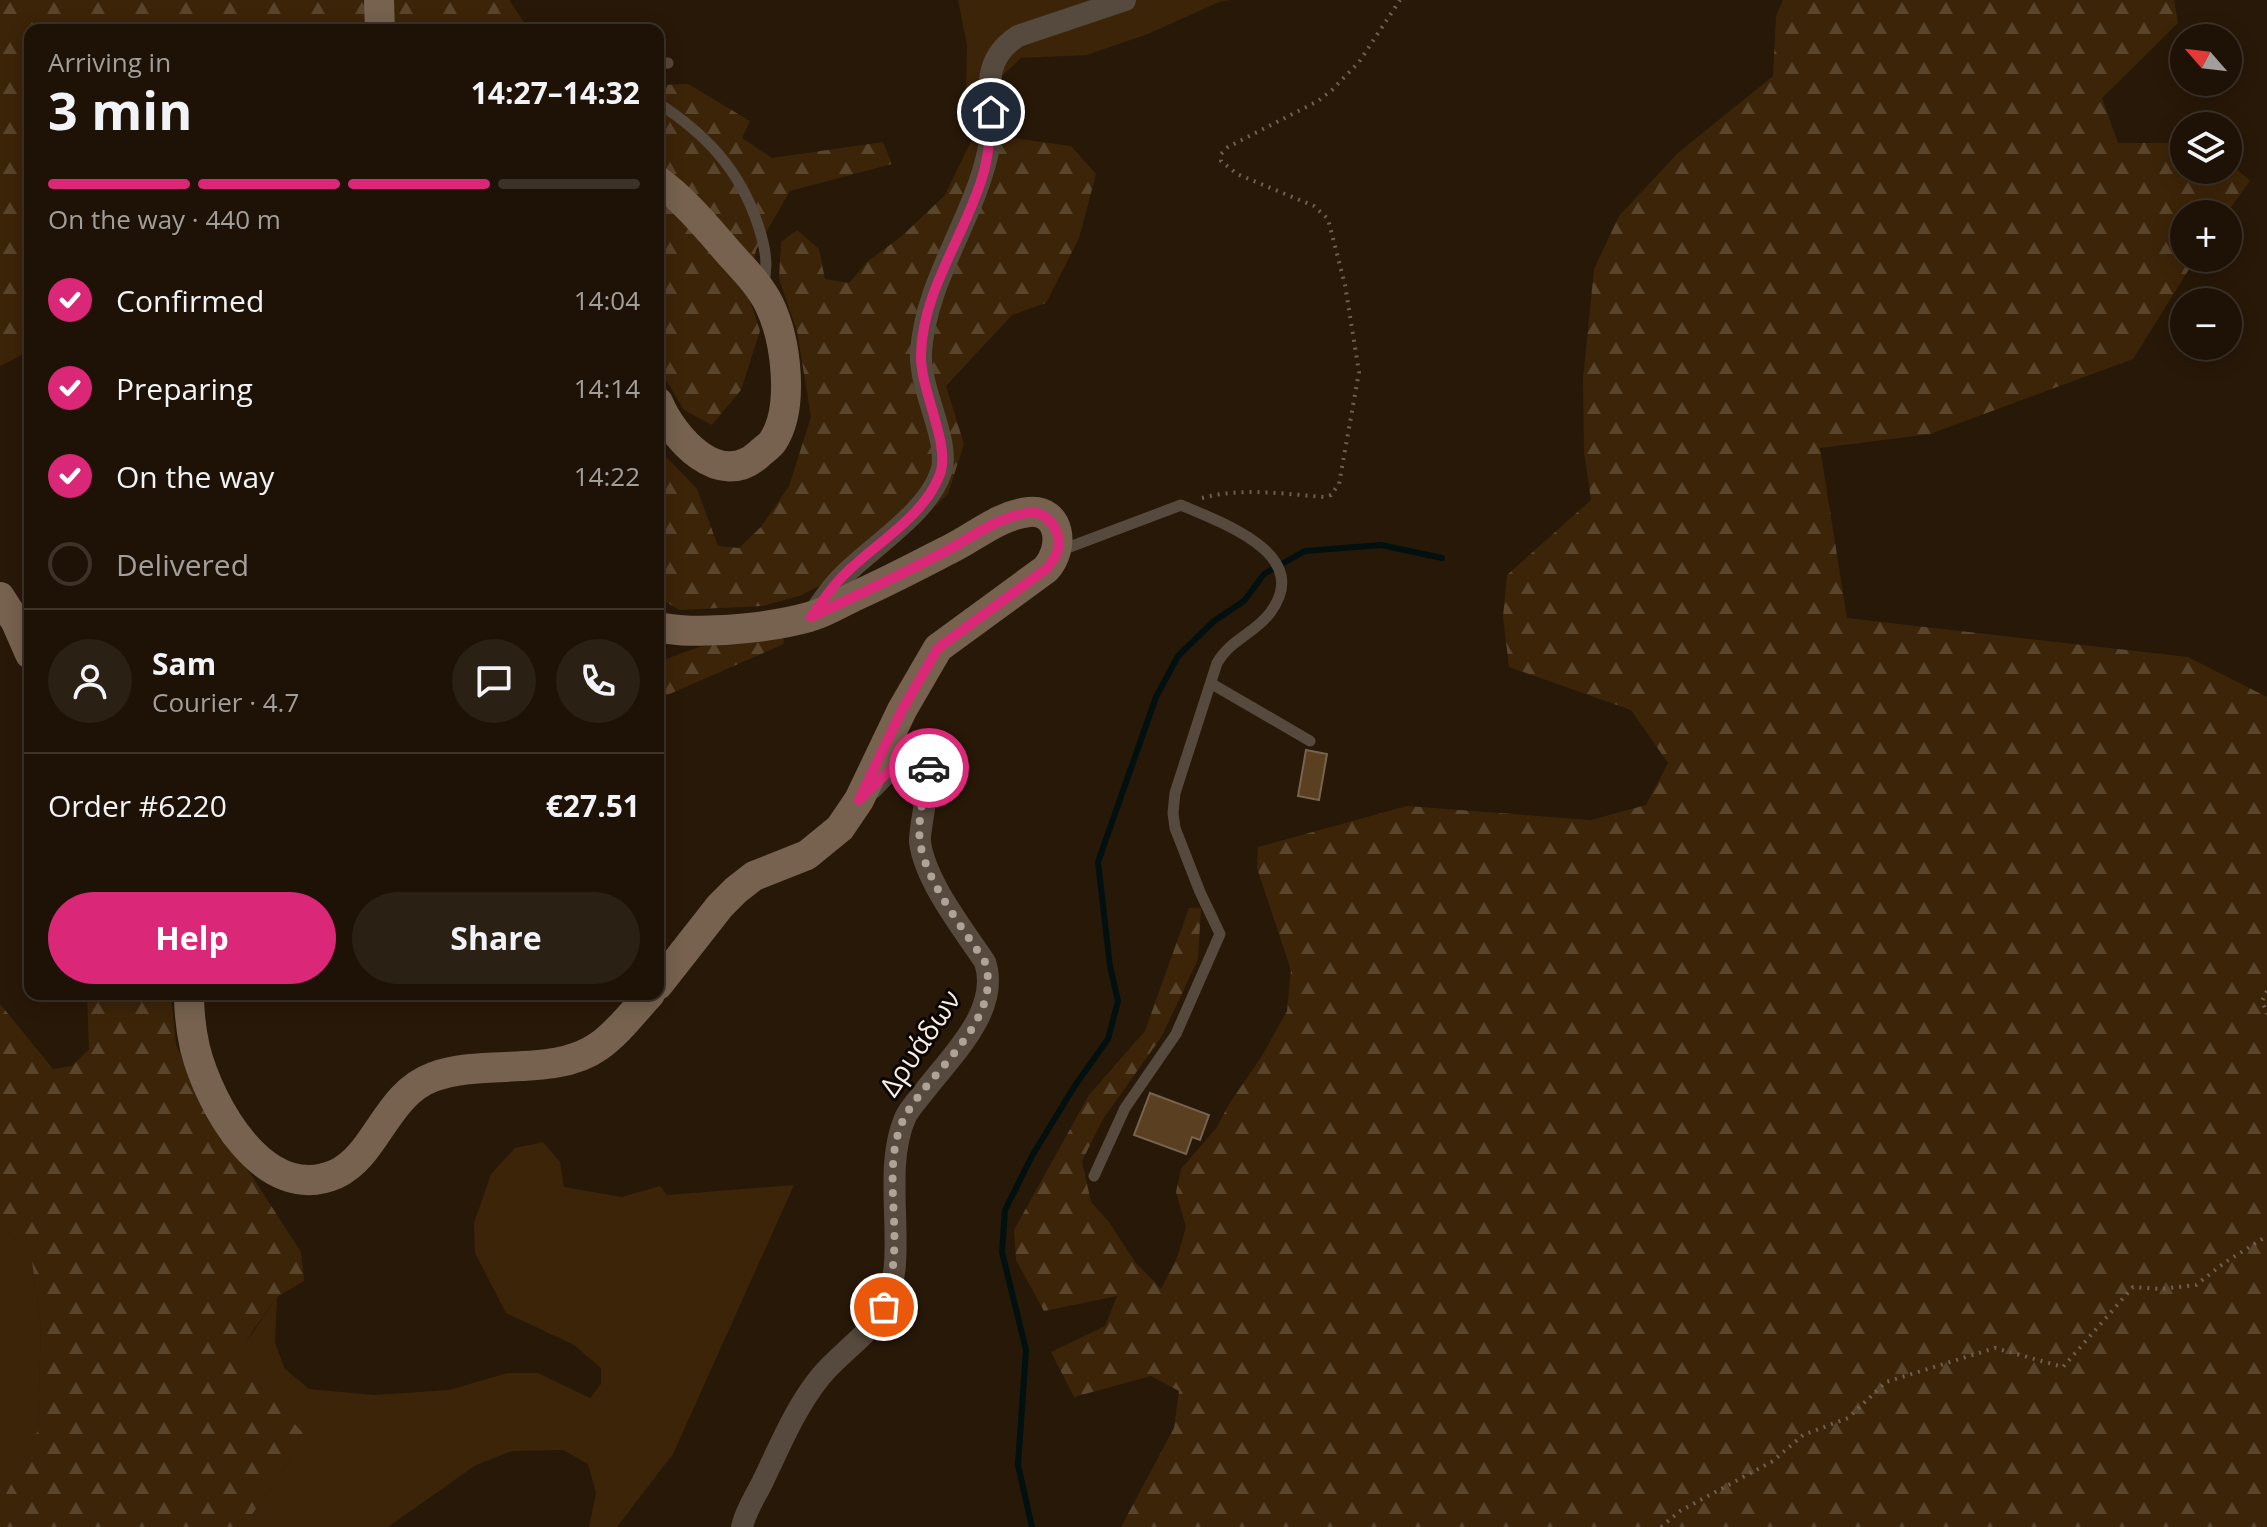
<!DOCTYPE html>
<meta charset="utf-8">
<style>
:root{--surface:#1e1206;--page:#2b2014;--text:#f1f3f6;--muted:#a19e9b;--line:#3c3228;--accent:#db2777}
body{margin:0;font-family:"Open Sans",sans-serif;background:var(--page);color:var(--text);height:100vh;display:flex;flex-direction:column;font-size:30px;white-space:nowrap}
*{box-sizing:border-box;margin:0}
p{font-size:26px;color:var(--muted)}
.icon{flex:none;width:44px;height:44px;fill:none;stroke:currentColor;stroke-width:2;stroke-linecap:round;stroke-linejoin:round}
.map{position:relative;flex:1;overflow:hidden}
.panel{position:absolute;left:24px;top:24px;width:640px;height:976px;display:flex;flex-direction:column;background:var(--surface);border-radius:16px;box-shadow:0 4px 20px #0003,0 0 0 2px var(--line)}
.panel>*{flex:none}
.needle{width:52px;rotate:298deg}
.buttons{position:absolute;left:2170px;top:24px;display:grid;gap:16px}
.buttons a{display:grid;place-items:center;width:72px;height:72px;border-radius:50%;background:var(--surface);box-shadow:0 4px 20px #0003,0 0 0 2px var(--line);font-size:40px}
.pin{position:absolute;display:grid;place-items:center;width:68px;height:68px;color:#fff;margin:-34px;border:4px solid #fff;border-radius:50%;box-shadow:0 2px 8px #0007}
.courier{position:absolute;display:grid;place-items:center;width:80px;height:80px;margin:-40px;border:6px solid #db2777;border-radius:50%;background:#fff;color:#222;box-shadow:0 2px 10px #0007}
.overview em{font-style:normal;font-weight:700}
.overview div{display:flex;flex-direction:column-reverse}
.overview{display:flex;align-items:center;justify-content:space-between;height:136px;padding:0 24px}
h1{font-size:52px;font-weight:700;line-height:60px}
.bar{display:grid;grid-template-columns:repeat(4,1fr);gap:12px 8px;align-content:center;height:96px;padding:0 24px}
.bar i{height:10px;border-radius:6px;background:var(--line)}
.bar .active{background:var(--accent)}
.bar p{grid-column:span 4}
.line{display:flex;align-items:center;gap:20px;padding:0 24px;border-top:2px solid var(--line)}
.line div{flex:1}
.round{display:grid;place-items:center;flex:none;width:84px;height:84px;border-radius:42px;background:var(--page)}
ol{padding:0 24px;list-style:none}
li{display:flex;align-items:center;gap:24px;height:88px}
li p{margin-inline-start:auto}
li .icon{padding:8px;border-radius:50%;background:var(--accent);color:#fff;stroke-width:4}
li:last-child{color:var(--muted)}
li i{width:44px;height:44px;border:4px solid var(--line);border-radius:50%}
.action{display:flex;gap:16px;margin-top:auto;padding:16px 24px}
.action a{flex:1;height:92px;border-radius:48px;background:var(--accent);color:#fff;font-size:32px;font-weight:700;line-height:92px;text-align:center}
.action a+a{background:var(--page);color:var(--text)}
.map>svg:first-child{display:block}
.grass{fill:#3c2408}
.forest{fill:url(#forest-firs)}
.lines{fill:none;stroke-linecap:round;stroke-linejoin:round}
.stream{stroke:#021110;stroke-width:6}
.building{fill:#5a3f21;stroke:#766350;stroke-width:2}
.path{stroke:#6d5f51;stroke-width:4;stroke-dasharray:2 6;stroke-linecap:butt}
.lane{stroke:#56493d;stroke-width:11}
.street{stroke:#56493d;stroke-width:22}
.secondary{stroke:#76624e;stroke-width:30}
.done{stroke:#afa296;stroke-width:8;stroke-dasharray:0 14.4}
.route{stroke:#db2777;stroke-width:10}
.labels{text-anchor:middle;stroke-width:6;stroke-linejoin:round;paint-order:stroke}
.street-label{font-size:28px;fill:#f8ede3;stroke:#0b0602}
</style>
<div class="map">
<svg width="2267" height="1527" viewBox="0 0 2267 1527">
<defs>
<pattern id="forest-firs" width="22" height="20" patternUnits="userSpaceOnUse" patternTransform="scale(2)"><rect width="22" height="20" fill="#3c2408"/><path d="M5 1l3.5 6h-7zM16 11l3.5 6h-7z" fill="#59442c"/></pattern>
</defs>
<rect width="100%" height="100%" fill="#281808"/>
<g class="grass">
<path d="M958 0H1230L1219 2 1148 34 1087 55 1021 58 1002 76V137L975 133 966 89 967 45Z"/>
<path d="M543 1142 560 1162 564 1187 622 1197 660 1186 667 1195 794 1185 673 1454 617 1527H589L596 1493 588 1464 563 1450 512 1451 476 1465 388 1527H251V1516L291 1457 302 1433 245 1370V1344L277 1297 275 1343 285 1369 309 1389 374 1395 449 1390 507 1373H538L590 1398 601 1384V1368L574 1345 506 1313 475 1253 474 1223 491 1174 515 1148Z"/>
<path d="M0 1219 32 1262 41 1325 38 1430 0 1506Z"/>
</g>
<g class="forest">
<path d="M0 0H509L529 30H30V351L0 366Z"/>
<path d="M1783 0H2174L2178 23 2102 98 2118 143H2184V170H2228V161L2250 181 2226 214H2184V258H2196L2133 359 1930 434 1820 448 1847 618 2188 657 2267 697V1527H1121L1174 1428 1179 1391 1151 1376 1074 1397 1051 1352 1105 1326 1117 1296 1044 1311 1016 1260 1014 1230 1089 1095 1145 1031 1189 908H1201L1198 959 1162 1036 1103 1119 1082 1161 1091 1202 1109 1222 1135 1262 1161 1289 1178 1255 1186 1227 1176 1192 1181 1169 1217 1127 1229 1104 1262 1056 1287 1011 1291 970 1257 868 1258 847 1407 806 1591 820 1646 805 1668 763 1631 710 1509 667 1503 617 1507 575 1591 500 1584 452 1583 379 1594 269 1619 216 1678 153 1773 76 1776 16Z"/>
<path d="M688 84 750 121 742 138 772 158 883 142 892 164 790 191 756 250 748 295 760 331 741 390 712 425 684 410 658 367V85Z"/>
<path d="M975 133 1071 146 1096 174 1079 238 1046 303 1012 315 946 386 964 444 948 494 885 554 799 596 762 606 679 610 658 597V448L697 489 718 546 739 548 761 527 789 486 811 417 797 331 779 279 781 242 797 230 819 249 825 279 849 283 868 261 902 236 945 195Z"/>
<path d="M783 634 784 644 658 699V662L699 647Z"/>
<path d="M87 994H171L176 1045 195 1088 301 1252 304 1281 277 1297 254 1329 245 1344V1370L303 1433 291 1457 251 1516V1527H0V1506L38 1430 41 1325 32 1262 0 1219V1004L53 1069 72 1066 89 1049Z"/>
</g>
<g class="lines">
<path class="stream" d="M1032 1527 1018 1465 1026 1350 1002 1252 1005 1210 1032 1156 1074 1087 1108 1039 1118 1001 1110 966 1098 862 1156 697 1178 656 1214 621 1244 601 1264 574 1305 551 1381 545 1442 558"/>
</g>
<g class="building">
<path d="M1306 750 1327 754 1319 800 1298 796Z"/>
<path d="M1150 1093 1209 1115 1200 1140 1192 1137 1186 1154 1134 1135Z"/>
</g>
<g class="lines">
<g class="path">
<path d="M1202 498C1242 487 1284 494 1324 497L1331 495 1339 484 1359 372 1345 285 1328 219 1314 206 1237 174 1221 161V154L1228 147 1318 101 1332 90 1359 62 1400 0"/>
<path d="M2267 991 2262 1001 2267 1014"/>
<path d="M1661 1527 1680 1511 1773 1461 1803 1435 1848 1418 1886 1382 1995 1348 2063 1367 2133 1287 2161 1289 2196 1285 2224 1263 2267 1236"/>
</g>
<g class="lane">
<path d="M658 64 668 63"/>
<path d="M658 103C706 134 740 170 758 225 765 246 769 265 763 286"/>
<path d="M1059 551 1181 505C1222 523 1314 554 1270 613 1255 633 1230 640 1217 663L1175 793 1173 813 1175 828 1200 892 1220 934 1176 1034 1125 1108 1094 1176"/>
<path d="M1212 684 1310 741"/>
</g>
<g class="street">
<path d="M812 616C821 603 830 589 842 577 871 547 928 513 941 472 951 441 919 390 921 353 925 282 973 221 988 152 998 107 972 66 1018 36L1125 0"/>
<path d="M742 1527C745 1512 755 1497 762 1483 780 1446 795 1408 821 1376 840 1353 867 1337 883 1310 911 1259 880 1176 905 1118 909 1109 917 1101 923 1093 950 1057 1001 1011 985 962 963 929 925 881 920 842 918 825 946 729 909 750L872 788"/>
</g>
<g class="secondary">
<path d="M379 0 380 30"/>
<path d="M658 181C682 198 704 224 723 246 739 265 758 282 769 304 786 339 795 407 773 441 770 446 763 450 759 454 720 491 673 438 658 402"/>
<path d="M0 597 16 622 30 654"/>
<path d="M658 627C680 632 702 631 725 630 753 628 781 625 809 617 824 613 839 604 853 597 887 582 919 565 952 548 976 536 1000 515 1029 512 1061 509 1065 548 1046 569L938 648 902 710 859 800 840 828 807 855 754 876 736 890 720 906 658 985"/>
<path d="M189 994C189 1013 191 1030 195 1048 209 1104 264 1206 336 1174 376 1156 386 1094 433 1077 483 1058 555 1078 599 1046 618 1033 634 1011 650 994"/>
</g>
</g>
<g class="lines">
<path class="done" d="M884 1307C890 1289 893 1272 894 1253 897 1209 883 1153 907 1113 933 1069 1003 1019 985 962 963 928 926 882 920 842 917 818 925 791 929 768"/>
<path class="route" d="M929 768 928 753 921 747 915 746 859 800 902 710 938 648 1046 569C1054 560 1061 550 1058 537 1055 523 1043 510 1028 513 997 517 971 538 944 552 901 575 856 596 811 617 821 604 829 590 841 578 872 545 924 518 940 474 951 445 920 390 921 355 922 292 964 237 982 178 989 156 990 135 991 112"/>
</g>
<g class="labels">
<g class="street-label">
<text transform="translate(920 1043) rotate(-56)" y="10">Δρυάδων</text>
</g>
</g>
</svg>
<div class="buttons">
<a><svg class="needle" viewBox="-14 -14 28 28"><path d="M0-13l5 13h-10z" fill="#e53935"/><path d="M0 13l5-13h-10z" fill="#a19e9b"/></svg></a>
<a><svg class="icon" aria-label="layers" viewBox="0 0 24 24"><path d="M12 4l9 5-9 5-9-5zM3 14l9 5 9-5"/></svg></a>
<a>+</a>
<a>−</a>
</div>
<div class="pin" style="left:884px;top:1307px;background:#ea580c"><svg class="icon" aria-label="bag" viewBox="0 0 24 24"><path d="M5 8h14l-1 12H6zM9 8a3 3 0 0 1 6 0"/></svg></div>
<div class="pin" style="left:991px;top:112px;background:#1f2937"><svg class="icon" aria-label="home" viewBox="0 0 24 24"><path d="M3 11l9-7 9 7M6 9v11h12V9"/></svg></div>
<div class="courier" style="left:929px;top:768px"><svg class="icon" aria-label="car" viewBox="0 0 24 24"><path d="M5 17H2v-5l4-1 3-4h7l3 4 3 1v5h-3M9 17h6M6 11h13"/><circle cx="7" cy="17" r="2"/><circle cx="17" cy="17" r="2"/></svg></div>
<section class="panel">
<div class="overview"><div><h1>3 min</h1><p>Arriving in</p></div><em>14:27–14:32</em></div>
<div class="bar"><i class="active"></i><i class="active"></i><i class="active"></i><i></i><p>On the way · 440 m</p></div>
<ol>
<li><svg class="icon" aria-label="check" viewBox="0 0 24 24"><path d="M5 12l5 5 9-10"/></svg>Confirmed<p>14:04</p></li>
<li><svg class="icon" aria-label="check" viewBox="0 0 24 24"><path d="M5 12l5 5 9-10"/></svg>Preparing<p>14:14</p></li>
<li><svg class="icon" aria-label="check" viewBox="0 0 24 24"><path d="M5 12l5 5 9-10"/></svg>On the way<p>14:22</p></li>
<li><i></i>Delivered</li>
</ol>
<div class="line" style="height:144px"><a class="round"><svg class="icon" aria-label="person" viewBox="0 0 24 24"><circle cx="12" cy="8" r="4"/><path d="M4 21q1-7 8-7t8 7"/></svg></a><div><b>Sam</b><p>Courier · 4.7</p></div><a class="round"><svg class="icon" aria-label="chat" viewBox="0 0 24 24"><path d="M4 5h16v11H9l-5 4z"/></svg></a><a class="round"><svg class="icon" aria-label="phone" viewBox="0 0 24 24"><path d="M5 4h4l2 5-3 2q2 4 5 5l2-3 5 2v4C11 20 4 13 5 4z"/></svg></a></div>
<div class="line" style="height:104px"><div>Order #6220</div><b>€27.51</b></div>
<div class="action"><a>Help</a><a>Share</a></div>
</section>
</div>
